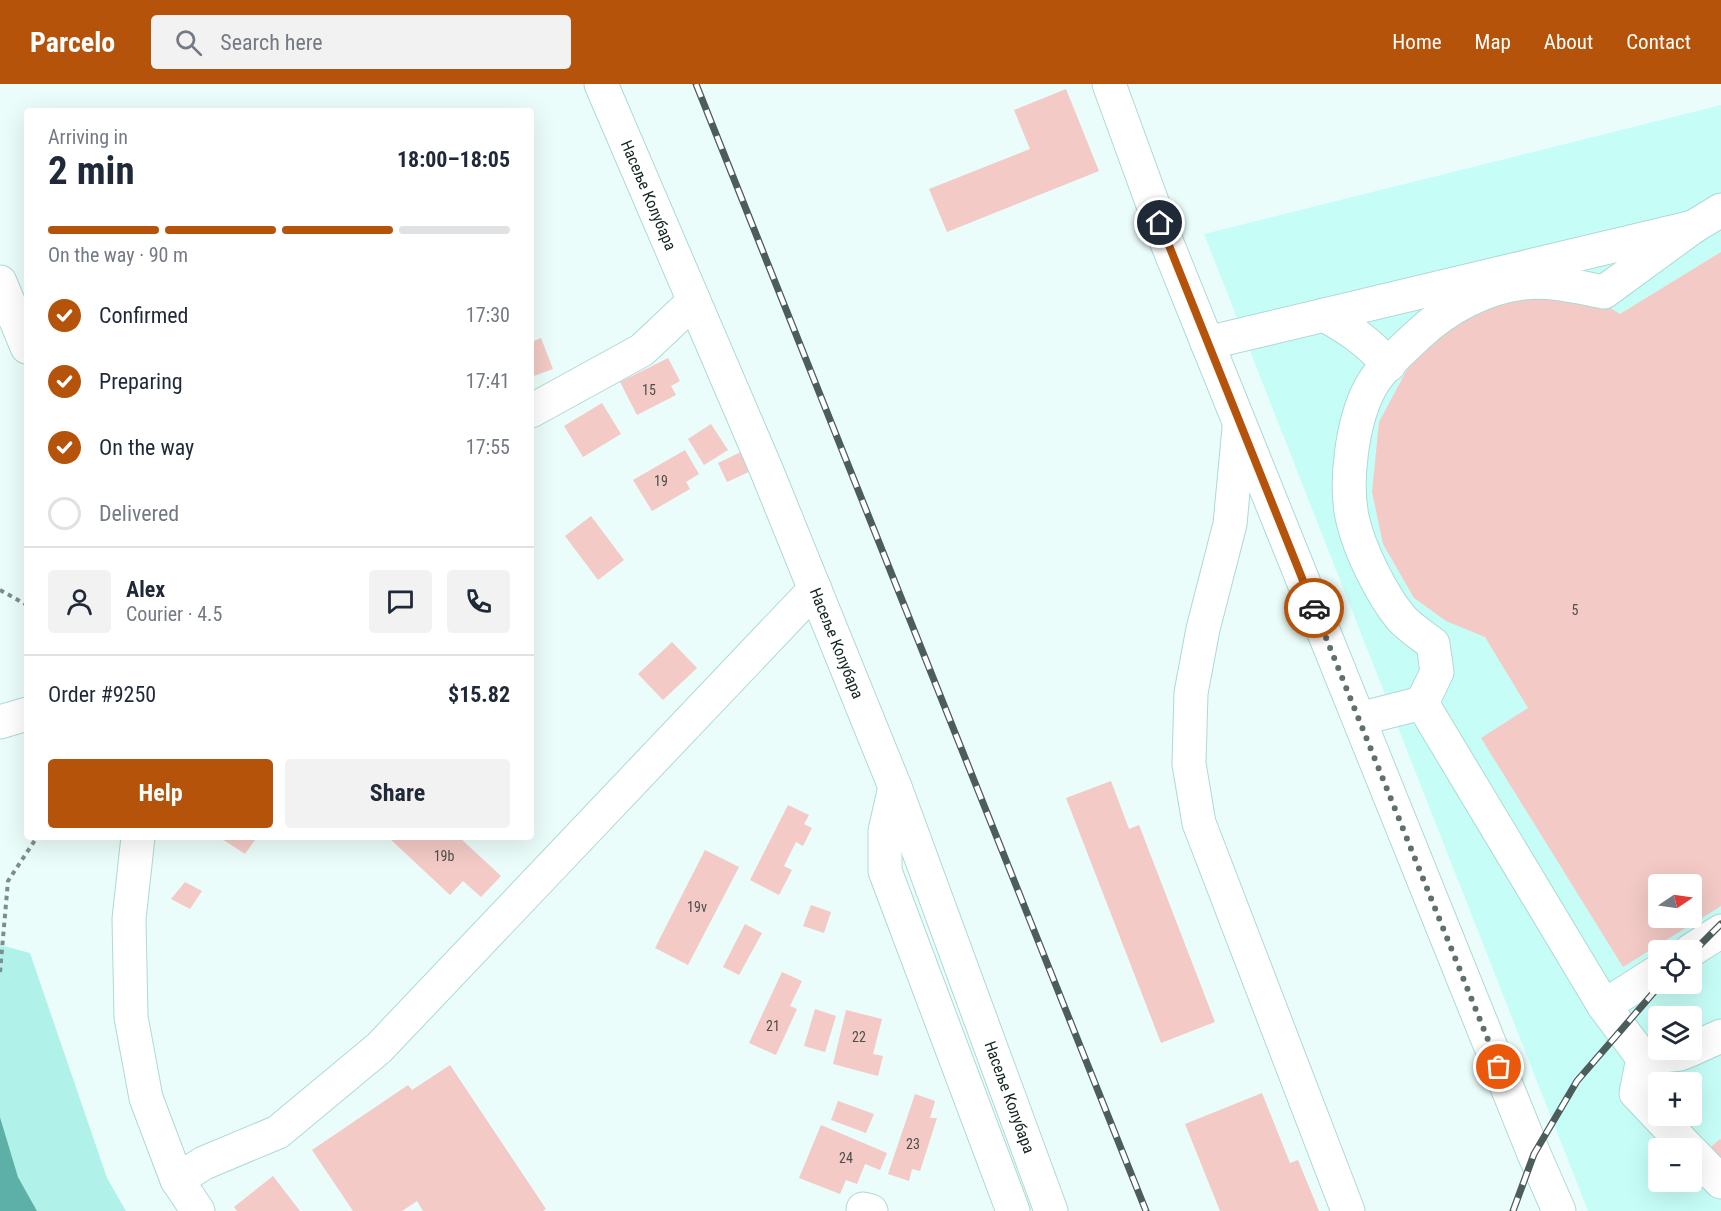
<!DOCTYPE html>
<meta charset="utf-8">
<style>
:root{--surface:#fff;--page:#f2f2f3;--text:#1f2937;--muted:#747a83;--line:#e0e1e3;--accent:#b45309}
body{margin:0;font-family:"Roboto Condensed",sans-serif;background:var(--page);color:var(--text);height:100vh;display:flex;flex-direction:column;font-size:22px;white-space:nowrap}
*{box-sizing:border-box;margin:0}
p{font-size:20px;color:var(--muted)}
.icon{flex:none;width:33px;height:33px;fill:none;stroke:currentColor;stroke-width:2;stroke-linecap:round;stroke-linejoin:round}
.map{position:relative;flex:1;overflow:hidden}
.side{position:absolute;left:24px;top:24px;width:510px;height:732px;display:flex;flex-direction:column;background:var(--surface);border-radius:6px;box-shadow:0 6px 24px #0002}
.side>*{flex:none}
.needle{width:39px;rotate:77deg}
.controls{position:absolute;left:1648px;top:790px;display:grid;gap:12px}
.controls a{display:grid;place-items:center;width:54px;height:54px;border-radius:6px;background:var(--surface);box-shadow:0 6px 24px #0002;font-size:30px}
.pin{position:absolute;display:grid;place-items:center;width:51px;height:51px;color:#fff;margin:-26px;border:3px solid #fff;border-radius:50%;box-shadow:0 2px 6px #0007}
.courier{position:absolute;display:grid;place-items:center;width:60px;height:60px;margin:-30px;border:4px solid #b45309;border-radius:50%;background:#fff;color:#222;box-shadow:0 2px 8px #0007}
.head em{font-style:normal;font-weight:700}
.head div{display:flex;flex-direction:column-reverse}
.head{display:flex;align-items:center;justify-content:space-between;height:102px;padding:0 24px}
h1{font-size:39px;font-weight:700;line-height:45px}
.bar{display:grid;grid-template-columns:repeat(4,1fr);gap:9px 6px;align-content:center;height:72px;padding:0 24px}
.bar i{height:8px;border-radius:4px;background:var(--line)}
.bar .active{background:var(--accent)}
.bar p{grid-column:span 4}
.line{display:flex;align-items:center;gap:15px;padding:0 24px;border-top:2px solid var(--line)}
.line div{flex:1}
.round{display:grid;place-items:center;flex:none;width:63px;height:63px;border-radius:6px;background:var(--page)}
ol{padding:0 24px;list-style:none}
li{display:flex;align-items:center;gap:18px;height:66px}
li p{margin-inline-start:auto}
li .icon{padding:6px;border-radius:50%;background:var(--accent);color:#fff;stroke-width:4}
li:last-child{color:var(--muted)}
li i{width:33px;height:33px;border:3px solid var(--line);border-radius:50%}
.button{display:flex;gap:12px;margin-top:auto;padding:12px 24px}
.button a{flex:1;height:69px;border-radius:6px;background:var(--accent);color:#fff;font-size:24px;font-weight:700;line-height:69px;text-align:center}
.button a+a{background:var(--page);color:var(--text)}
header{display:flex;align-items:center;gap:36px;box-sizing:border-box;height:84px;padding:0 30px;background:var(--accent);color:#fff}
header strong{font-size:28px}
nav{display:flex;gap:33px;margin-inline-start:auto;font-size:21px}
.search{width:420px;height:54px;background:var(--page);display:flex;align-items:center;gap:15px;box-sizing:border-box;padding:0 21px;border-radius:6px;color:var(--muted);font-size:22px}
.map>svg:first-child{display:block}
.built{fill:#c6fef7;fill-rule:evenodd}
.green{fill:#b0f1e9}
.water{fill:#5db0a8}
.building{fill:#f3cac5;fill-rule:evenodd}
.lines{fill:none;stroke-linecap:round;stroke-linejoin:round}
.minor-casing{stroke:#addad4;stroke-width:35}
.path{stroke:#7c8e8b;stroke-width:4;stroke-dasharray:4.5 4.5;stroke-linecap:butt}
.minor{stroke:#fff;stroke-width:33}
.rail-casing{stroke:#4c5d5b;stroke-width:7}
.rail{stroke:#fff;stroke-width:4.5;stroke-dasharray:14;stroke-linecap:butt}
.done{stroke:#5f706e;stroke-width:6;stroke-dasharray:0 10.8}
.route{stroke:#b45309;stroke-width:8}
.labels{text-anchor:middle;stroke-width:4.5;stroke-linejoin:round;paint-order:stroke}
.number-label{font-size:14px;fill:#4b4e4b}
.street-label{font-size:16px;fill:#132422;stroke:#fff}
</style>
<header>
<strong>Parcelo</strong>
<div class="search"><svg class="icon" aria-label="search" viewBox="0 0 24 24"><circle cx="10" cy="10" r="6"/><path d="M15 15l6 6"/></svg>Search here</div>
<nav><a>Home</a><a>Map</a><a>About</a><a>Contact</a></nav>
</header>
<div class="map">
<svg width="1721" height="1127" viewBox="0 0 1721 1127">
<rect width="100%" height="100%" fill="#ebfdfa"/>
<path class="built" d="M1721 21V1127H1588L1204 150ZM1659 801H1692V834H1659ZM1659 867H1692V900H1659ZM1659 933H1692V966H1659ZM1659 999H1692V1032H1659ZM1659 1065H1692V1098H1659Z"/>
<path class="green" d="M0 861 30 869 107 1094 126 1127H37L18 1093 0 1033Z"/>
<path class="water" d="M0 1033 18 1093 37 1127H0Z"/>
<g class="building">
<path d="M1066 5 1099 87 947 148 929 105 1030 65 1014 26Z"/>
<path d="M1721 168V822L1623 883 1481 654 1528 624 1485 553 1446 537 1414 514 1383 460 1372 408 1379 338 1410 280 1460 237 1507 215 1560 210 1596 215 1620 230ZM1659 801H1692V834H1659Z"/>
<path d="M541 254 553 285 531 293V258Z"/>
<path d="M668 274 680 297 671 302 676 311 637 331 620 298Z"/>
<path d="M602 319 621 350 583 373 564 342Z"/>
<path d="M711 340 728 366 704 381 688 355Z"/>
<path d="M685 366 699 390 686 398 690 405 652 427 633 396Z"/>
<path d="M741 368 751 387 727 398 718 379Z"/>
<path d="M591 432 624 476 598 496 565 452Z"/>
<path d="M672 558 697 584 663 616 638 590Z"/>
<path d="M1111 697 1129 745 1139 741 1215 938 1161 959 1066 714Z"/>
<path d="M788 721 809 731 804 740 812 744 803 762 796 758 784 782 792 786 779 811 750 796Z"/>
<path d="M219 753H257L245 770Z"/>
<path d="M388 753H459L501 792 481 813 463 797 450 811Z"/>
<path d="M705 766 739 783 688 881 655 864Z"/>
<path d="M185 798 202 807 190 825 171 815Z"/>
<path d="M811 821 831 828 824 849 803 842Z"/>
<path d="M745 840 762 849 739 891 723 883Z"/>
<path d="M782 888 802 897 790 922 797 925 776 971 749 959Z"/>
<path d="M815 925 836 932 825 968 804 962Z"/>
<path d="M846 926 882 935 873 970 883 972 878 992 833 980Z"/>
<path d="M450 981 546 1125 543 1127H423L417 1117 402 1127H353L312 1066 408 1001 412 1006Z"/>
<path d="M1262 1009 1290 1079 1298 1076 1319 1127H1220L1185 1040Z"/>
<path d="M915 1010 935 1017 930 1034H937L920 1087 912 1085 909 1097 888 1090Z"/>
<path d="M838 1017 874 1030 866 1049 831 1036Z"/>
<path d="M821 1041 887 1069 880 1086 865 1080 857 1100 846 1096 840 1110 799 1094Z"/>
<path d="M1720 1055 1721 1056V1089L1704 1069Z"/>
<path d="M273 1092 300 1127H237L234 1123Z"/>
</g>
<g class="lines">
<defs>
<g id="minor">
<path d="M601 0 766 385 895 703 1051 1127"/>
<path d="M1109 0 1167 159 1534 1070 1559 1127"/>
<path d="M0 198 27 263"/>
<path d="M1324 231C1350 245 1368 258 1389 281"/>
<path d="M1207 259 1693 143 1721 126"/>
<path d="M531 327 642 266 694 217"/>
<path d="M1239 344 1230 440 1203 545 1191 609 1189 680 1199 739 1348 1127"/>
<path d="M1422 619 1437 588 1433 560C1423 552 1410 544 1401 534 1382 511 1360 467 1353 437 1344 400 1352 338 1370 304 1380 285 1403 265 1419 250 1446 225 1485 203 1523 199 1550 196 1578 203 1604 208L1693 143"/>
<path d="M1359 635 1422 619 1604 922 1659 887"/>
<path d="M0 638 27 630"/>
<path d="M895 703 885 747V787L1013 1127"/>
<path d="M138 753 129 835 131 933 146 1014 177 1096 198 1127"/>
<path d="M1690 867 1721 847"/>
<path d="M1604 922 1643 974 1680 970 1690 966"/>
<path d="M1692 965 1721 952"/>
<path d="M1643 974 1636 1009 1689 1065"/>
<path d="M1692 1068 1721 1098"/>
<path d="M177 1096 204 1079 278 1048 379 964 815 505"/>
<path d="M863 1125 871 1127"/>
</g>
</defs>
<use href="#minor" class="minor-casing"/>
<g class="path">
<path d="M0 506 27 521"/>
<path d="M0 888 8 797 37 753"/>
</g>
<use href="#minor" class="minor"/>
<defs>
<g id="rail">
<path d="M696 0 1146 1127"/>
<path d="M1692 869 1721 840"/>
<path d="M1513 1127 1534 1070 1577 997 1661 900"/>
</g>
</defs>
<use href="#rail" class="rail-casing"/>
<use href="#rail" class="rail"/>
</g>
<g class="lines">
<path class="done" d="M1314 524 1499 983"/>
<path class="route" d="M1160 139 1314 524"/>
</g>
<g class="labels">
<g class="number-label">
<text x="649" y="311">15</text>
<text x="661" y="402">19</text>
<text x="1575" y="531">5</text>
<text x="444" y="777">19b</text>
<text x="697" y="828">19v</text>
<text x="773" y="947">21</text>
<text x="859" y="958">22</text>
<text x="913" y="1065">23</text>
<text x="846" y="1079">24</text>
</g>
<g class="street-label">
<text transform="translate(649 111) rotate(67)" y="6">Насеље Колубара</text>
<text transform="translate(837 559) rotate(68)" y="6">Насеље Колубара</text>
<text transform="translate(1010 1013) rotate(70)" y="6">Насеље Колубара</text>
</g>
</g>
</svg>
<div class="controls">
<a><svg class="needle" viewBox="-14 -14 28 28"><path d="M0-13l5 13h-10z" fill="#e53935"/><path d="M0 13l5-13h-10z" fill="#747a83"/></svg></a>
<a><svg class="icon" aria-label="locate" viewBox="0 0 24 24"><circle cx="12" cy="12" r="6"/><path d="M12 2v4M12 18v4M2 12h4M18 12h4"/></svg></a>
<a><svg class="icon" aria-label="layers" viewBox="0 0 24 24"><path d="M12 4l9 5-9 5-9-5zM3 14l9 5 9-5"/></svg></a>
<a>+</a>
<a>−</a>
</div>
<div class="pin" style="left:1499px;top:983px;background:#ea580c"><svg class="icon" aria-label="bag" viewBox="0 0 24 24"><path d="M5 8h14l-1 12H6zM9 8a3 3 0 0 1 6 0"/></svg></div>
<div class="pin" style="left:1160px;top:139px;background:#1f2937"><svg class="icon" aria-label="home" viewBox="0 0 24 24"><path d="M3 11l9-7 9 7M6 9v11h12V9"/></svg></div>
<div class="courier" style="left:1314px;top:524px"><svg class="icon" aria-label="car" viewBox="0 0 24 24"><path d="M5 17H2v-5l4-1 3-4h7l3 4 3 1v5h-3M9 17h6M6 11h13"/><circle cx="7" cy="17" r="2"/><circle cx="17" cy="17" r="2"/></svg></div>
<section class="side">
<div class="head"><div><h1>2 min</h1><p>Arriving in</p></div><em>18:00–18:05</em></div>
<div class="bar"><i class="active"></i><i class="active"></i><i class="active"></i><i></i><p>On the way · 90 m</p></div>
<ol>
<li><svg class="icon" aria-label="check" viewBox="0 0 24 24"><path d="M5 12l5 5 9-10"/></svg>Confirmed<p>17:30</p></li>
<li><svg class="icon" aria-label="check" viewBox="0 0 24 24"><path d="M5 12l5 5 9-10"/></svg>Preparing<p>17:41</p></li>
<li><svg class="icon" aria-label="check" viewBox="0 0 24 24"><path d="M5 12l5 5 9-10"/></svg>On the way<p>17:55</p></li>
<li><i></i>Delivered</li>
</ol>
<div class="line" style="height:108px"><a class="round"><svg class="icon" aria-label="person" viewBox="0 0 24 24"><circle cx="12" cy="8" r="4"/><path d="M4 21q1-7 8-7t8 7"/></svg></a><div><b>Alex</b><p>Courier · 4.5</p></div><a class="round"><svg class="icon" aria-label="chat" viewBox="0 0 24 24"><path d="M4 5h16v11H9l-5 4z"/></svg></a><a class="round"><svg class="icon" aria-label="phone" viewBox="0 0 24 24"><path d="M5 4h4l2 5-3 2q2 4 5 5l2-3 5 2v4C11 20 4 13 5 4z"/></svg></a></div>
<div class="line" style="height:78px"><div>Order #9250</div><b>$15.82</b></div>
<div class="button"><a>Help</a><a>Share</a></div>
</section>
</div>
